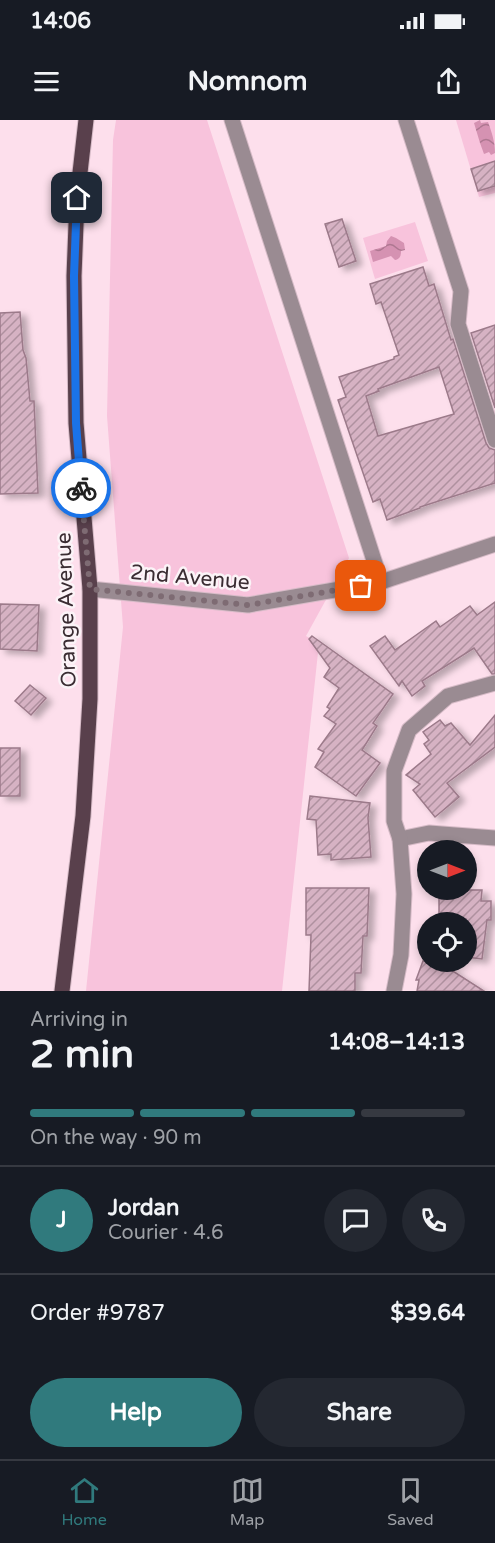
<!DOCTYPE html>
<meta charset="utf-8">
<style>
:root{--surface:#171b24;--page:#242831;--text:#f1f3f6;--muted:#9ea1a6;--line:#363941;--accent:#307a7d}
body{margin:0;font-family:"Varela Round",sans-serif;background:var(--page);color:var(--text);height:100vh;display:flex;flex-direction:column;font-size:22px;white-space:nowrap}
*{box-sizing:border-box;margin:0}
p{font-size:20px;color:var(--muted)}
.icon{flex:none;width:33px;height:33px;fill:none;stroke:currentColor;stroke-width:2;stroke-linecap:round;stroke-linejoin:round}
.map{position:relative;height:871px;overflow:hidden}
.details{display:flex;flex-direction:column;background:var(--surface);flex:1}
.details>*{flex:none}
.needle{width:39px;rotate:90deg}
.fabs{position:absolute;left:417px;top:720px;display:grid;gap:12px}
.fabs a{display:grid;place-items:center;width:60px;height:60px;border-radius:50%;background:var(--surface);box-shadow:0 3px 9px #0003;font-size:30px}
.pin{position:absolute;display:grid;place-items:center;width:51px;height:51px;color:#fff;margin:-26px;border-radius:12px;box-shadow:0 3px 9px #0006}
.courier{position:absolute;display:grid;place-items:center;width:60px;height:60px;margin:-30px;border:4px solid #1a73e8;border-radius:50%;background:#fff;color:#222;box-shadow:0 2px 8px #0007}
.head em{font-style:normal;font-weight:700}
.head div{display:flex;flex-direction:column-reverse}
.head{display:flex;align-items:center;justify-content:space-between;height:102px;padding:0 30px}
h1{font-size:39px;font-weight:700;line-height:45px}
.bar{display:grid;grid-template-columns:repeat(4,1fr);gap:9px 6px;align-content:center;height:72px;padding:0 30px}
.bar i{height:8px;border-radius:4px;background:var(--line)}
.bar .selected{background:var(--accent)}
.bar p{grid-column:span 4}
.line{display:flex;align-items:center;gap:15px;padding:0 30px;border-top:2px solid var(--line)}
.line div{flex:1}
.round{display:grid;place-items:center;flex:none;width:63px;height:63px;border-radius:32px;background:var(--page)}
.button{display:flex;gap:12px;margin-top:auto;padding:12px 30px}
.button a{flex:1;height:69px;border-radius:36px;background:var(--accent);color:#fff;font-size:24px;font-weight:700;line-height:69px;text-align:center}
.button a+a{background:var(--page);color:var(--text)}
.status{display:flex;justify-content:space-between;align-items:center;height:42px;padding:0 30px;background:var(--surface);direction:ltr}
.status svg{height:16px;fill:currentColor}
header{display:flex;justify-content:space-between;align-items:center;height:78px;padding:0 30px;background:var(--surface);font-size:27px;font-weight:700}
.menu{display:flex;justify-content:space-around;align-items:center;height:84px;border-top:2px solid var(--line);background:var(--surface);font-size:16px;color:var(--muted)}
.menu a{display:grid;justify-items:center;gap:3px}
.menu .selected{color:var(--accent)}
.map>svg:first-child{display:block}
.grass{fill:#f8c3dc}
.water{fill:url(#water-waves)}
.building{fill:url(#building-hatch);stroke:#9c7a8a;stroke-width:1.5;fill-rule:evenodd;filter:url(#shadow)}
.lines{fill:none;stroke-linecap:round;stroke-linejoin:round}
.minor-casing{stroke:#d6bbc7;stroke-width:17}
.major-casing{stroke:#d6bbc7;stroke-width:17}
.minor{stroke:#9a8b92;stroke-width:15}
.major{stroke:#59404c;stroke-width:15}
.done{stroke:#7e6b73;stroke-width:6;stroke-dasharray:0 10.8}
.route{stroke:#1a73e8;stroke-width:8}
.labels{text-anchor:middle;stroke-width:5;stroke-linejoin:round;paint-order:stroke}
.street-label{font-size:21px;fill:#3a2c32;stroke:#fbf3f7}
</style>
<div class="status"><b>14:06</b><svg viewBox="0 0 49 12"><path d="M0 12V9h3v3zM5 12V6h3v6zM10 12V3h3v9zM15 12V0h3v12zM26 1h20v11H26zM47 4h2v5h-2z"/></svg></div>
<header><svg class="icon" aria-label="menu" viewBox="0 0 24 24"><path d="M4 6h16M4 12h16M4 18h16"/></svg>Nomnom<svg class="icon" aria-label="share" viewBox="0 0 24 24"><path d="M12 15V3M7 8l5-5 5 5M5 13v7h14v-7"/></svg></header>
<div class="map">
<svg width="495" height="871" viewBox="0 0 495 871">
<defs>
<pattern id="water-waves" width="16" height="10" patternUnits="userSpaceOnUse" patternTransform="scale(1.5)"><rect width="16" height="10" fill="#d592b2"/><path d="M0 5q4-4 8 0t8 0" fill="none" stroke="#ae7791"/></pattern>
<pattern id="building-hatch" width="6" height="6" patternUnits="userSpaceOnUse" patternTransform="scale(1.5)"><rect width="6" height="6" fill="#d6b2c3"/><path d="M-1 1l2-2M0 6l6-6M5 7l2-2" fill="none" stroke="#af919f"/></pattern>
<filter id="shadow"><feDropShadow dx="6" dy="4" stdDeviation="3" flood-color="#0004"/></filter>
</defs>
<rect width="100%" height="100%" fill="#fddfec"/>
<g class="grass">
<path d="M116 0H207L349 438 306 516 319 523 282 871H86L123 507 107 296 113 20Z"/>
<path d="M456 0H495V73L479 77Z"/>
<path d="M415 102 428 141 375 159 363 118Z"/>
</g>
<g class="water">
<path d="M480 0 481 3 488 2C492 13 495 22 495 33L491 35 489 32 484 34 480 23 474 3Z"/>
<path d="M391 116 396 118 404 123 405 130 401 131C401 136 400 139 395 140L391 136 373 142 370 131 386 126 387 121Z"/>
</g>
<g class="building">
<path d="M495 41V66L478 71 471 49Z"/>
<path d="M342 99 356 141 339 147 325 104Z"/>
<path d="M423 147 429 166 434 164 451 220 453 219 486 323 489 328 495 330V363L420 387V388L387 400 380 379 373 382 338 280 346 277 339 257 394 239V237L399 235 381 182 376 184 370 164ZM439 247 454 294 378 316 366 276 379 271 378 269Z"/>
<path d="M20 192 23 230 26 238 30 281H34L38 373 0 374V193Z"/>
<path d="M495 205V288L471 213Z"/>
<path d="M495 482V554H492L474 528 422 561 425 566 412 576 402 561 399 566 370 526 385 516 395 530 436 501 440 507 470 486 477 495Z"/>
<path d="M0 484 39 485 37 531 0 529Z"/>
<path d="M312 516 393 574 373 603 377 606 362 630 380 643 356 676 315 647 324 632 318 629 336 604 324 596 330 589 327 587 339 568 324 557 330 548 309 519Z"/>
<path d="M30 565 46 578 31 595 15 581Z"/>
<path d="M495 595V627L447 663 459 677 435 697 413 670 420 664 406 655 431 634 424 624 429 620 423 612 440 600 445 606 451 603 470 625Z"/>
<rect x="0" y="628" width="20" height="48"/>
<path d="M310 676 370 683 368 698 371 737 331 740V734L318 735 316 700 307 699Z"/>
<path d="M306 768H369L367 816H363L361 853H355V871H309L311 815H306Z"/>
<path d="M439 770H482L481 781H491V800H487L482 839 466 837V799L439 797Z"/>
<path d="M423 841 445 846 484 871H417L419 860H416Z"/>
</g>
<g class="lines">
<defs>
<g id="minor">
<path d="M232 0 381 462"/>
<path d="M406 0 461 171 458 204 495 320"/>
<path d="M90 469 248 485 381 462 495 424"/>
<path d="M400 719 429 713 495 718"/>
<path d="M394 871 401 835 404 774 400 719 394 701V651L409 610 448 576 495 563"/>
</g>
<path id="major" d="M62 871 83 696 90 579V469L76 303 74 156 77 79 86 0"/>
</defs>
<use href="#minor" class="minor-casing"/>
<use href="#major" class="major-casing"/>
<use href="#minor" class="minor"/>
<use href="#major" class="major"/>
</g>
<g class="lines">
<path class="done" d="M81 368 90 469 248 485 361 466"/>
<path class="route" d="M77 78 74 156 76 303 81 368"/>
</g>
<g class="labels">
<g class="street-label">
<text transform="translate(190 457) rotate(5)" y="7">2nd Avenue</text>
<text transform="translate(66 490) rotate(-92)" y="7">Orange Avenue</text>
</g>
</g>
</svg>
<div class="fabs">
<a><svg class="needle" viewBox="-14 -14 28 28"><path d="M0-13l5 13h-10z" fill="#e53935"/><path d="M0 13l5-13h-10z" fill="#9ea1a6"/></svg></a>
<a><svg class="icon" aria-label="locate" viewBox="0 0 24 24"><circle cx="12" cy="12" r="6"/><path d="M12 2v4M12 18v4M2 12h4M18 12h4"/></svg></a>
</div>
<div class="pin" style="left:361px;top:466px;background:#ea580c"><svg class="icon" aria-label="bag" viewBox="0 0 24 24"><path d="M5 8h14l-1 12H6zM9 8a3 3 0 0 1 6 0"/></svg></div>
<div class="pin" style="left:77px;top:78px;background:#1f2937"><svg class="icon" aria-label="home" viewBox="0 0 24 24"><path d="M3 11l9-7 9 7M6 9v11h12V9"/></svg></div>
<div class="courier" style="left:81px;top:368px"><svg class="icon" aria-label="bike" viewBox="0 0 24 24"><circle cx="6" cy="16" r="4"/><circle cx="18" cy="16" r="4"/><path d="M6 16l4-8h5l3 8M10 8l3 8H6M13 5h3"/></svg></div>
</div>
<section class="details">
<div class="head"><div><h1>2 min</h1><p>Arriving in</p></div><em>14:08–14:13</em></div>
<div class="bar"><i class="selected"></i><i class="selected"></i><i class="selected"></i><i></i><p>On the way · 90 m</p></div>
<div class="line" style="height:108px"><b class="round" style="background:var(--accent);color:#fff">J</b><div><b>Jordan</b><p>Courier · 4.6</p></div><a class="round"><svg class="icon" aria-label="chat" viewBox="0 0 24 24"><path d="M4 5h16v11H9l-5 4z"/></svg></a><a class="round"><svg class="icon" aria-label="phone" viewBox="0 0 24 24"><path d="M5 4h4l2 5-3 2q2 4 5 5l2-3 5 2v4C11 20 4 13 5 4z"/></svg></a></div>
<div class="line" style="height:78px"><div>Order #9787</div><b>$39.64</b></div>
<div class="button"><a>Help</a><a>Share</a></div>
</section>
<nav class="menu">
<a class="selected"><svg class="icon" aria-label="home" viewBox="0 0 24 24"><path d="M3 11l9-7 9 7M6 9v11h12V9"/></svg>Home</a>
<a><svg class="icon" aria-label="map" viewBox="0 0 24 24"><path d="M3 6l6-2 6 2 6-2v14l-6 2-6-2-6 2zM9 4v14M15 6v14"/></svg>Map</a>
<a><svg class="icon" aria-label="saved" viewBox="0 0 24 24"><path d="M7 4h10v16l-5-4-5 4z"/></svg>Saved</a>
</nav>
